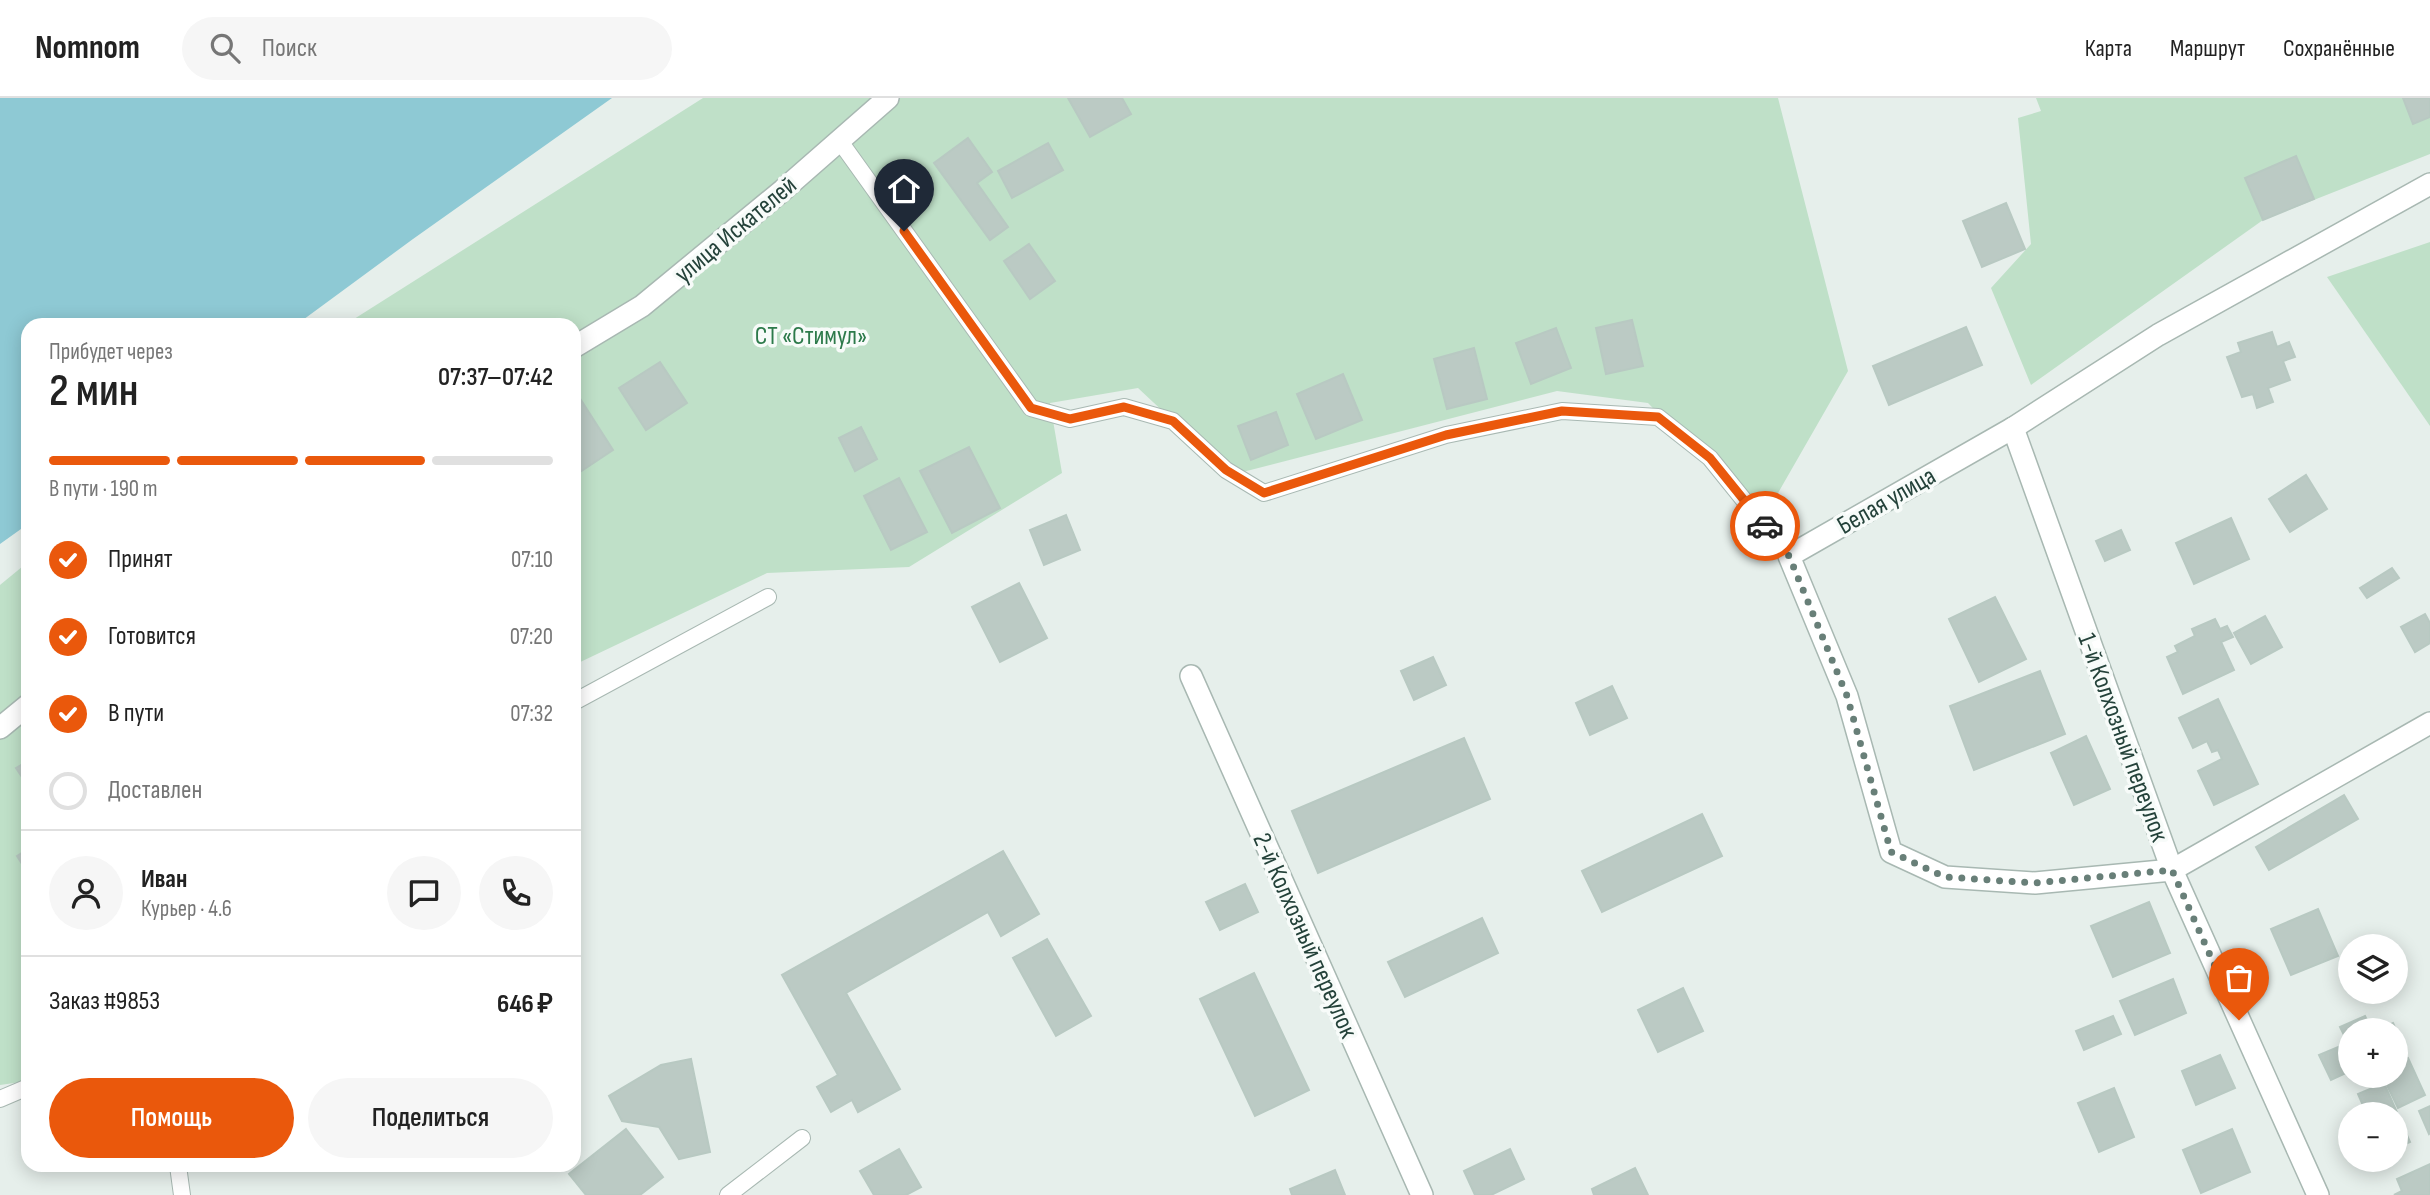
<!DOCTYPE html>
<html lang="ru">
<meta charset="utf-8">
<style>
:root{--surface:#fff;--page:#f6f6f6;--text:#222;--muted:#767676;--line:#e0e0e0;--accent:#ea580c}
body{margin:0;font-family:"Sofia Sans Condensed",sans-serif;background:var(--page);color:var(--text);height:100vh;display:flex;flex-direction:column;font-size:26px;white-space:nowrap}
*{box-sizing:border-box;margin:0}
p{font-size:23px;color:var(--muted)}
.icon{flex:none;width:38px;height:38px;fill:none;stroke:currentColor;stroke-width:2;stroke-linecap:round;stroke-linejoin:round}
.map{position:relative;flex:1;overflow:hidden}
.side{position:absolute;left:21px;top:220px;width:560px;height:854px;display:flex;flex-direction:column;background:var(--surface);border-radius:21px;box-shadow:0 4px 18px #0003}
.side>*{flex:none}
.fabs{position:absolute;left:2338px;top:836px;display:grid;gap:14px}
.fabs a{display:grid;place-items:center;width:70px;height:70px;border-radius:50%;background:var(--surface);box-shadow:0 4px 18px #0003;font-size:35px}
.pin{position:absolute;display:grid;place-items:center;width:60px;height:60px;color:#fff;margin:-72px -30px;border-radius:50% 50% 50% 0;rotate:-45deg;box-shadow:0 0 7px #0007}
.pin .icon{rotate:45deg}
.courier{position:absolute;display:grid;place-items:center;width:70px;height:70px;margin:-35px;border:5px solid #ea580c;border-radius:50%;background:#fff;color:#222;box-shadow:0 2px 9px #0007}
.head em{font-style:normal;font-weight:600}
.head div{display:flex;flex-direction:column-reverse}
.head{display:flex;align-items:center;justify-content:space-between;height:119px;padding:0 28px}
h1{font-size:46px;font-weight:600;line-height:52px}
.bar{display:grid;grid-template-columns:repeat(4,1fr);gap:10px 7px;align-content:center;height:84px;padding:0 28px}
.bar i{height:9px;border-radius:5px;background:var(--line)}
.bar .current{background:var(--accent)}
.bar p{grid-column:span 4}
.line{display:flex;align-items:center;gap:18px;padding:0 28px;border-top:2px solid var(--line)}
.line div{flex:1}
.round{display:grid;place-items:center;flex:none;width:74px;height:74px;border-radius:37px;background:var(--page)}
ol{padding:0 28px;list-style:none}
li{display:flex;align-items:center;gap:21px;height:77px}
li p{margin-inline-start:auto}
li .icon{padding:7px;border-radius:50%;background:var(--accent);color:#fff;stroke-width:4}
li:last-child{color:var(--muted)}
li i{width:38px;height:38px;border:4px solid var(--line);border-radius:50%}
.cta{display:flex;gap:14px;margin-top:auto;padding:14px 28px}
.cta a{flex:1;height:80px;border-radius:42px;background:var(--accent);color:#fff;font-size:28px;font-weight:600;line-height:80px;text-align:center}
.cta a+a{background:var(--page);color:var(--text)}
header{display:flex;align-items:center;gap:42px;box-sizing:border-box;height:98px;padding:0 35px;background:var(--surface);border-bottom:2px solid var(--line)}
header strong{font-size:33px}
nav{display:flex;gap:38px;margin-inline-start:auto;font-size:24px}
.search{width:490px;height:63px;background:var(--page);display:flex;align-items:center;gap:18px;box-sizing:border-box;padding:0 24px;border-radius:38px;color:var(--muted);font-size:26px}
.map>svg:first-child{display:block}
.green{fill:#bfe0c8}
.water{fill:#8ec9d4}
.building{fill:#bbcac4;stroke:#b8c9c2;stroke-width:2}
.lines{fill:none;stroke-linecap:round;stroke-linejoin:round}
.service-casing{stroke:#a8b8b2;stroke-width:18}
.minor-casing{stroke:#a8b8b2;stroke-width:24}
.service{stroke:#fff;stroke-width:16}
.minor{stroke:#fff;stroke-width:21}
.done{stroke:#687f78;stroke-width:7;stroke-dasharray:0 12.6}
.route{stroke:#ea580c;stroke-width:9}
.labels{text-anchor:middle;stroke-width:7;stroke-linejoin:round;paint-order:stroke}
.street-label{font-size:26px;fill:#24423a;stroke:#f7fbf9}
.park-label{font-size:26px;fill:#2d7a4b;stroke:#f7fbf9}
</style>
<header>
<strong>Nomnom</strong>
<div class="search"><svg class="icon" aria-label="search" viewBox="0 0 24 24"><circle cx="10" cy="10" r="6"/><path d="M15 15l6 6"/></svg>Поиск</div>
<nav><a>Карта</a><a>Маршрут</a><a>Сохранённые</a></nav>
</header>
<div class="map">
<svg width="2430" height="1097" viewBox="0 0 2430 1097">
<rect width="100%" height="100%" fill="#e6efeb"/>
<g class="green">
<path d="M703 0H1778L1848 273 1774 402 1755 422 1726 385 1648 305 1557 293 1231 377 1138 290 1050 305 1062 375 909 469 767 475 574 567V228H343Z"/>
<path d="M2036 0H2430V56L2263 122 2031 287 1991 190 2031 146 2018 20 2041 13Z"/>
<path d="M2430 144V328L2327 179Z"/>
<path d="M28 464V983L0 987V487Z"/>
</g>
<path class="water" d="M0 0H612L413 141 296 227 28 228V426L0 446Z"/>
<g class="building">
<path d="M1068 0H1122L1131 16 1090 39Z"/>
<path d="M2403 0H2430V19L2413 26Z"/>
<path d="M968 40 992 74 977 85 1008 129 990 142 934 65Z"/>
<path d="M1048 45 1063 72 1012 100 998 73Z"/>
<path d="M2296 58 2314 101 2263 122 2245 80Z"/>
<path d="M2006 105 2025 151 1982 169 1963 123Z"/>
<path d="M1029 146 1055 183 1030 201 1004 163Z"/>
<path d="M1632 222 1643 268 1606 276 1596 230Z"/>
<path d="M1966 229 1982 267 1889 307 1873 268Z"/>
<path d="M1556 230 1571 270 1531 286 1516 245Z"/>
<path d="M2272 234 2277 249 2289 244 2295 259 2283 263 2290 282 2268 290 2273 304 2257 310 2253 296 2242 299 2227 259 2241 254 2238 245Z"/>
<path d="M1474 250 1487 301 1447 311 1434 261Z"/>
<path d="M660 264 687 305 646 332 619 290Z"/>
<path d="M1343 276 1362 322 1316 341 1297 296Z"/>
<path d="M581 302 613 352 574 378V307Z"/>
<path d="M1276 314 1288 347 1251 362 1238 328Z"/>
<path d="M861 329 877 361 855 373 839 340Z"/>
<path d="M969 349 1000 410 952 435 920 373Z"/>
<path d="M2306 377 2327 411 2290 434 2269 401Z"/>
<path d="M899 380 927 434 891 452 864 398Z"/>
<path d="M1066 417 1080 452 1044 467 1030 432Z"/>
<path d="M2231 420 2249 461 2194 486 2176 445Z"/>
<path d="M2121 432 2130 452 2105 463 2096 443Z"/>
<path d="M2392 470 2399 480 2367 500 2360 490Z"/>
<path d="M1019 485 1047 540 1000 564 972 509Z"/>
<path d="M1995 499 2026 561 1979 584 1949 521Z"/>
<path d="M2425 516 2430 525V545L2415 554 2401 529Z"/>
<path d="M2265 518 2282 549 2251 566 2234 535Z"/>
<path d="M2215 521 2220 531 2227 528 2233 539 2221 544 2234 572 2183 596 2167 559 2178 554 2175 548 2195 538 2192 531Z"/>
<path d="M1433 559 1446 587 1414 602 1401 573Z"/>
<path d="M2040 573 2065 636 1974 672 1950 608Z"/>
<path d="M1612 588 1627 620 1590 637 1576 605Z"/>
<path d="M2218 601 2258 686 2214 707 2198 673 2222 661 2218 652 2212 654 2207 643 2193 650 2179 620Z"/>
<path d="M2086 638 2110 691 2074 707 2051 655Z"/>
<path d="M1464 640 1490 701 1318 775 1292 713Z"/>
<path d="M28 663V688L16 670Z"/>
<path d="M2344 697 2358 721 2269 772 2256 749Z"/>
<path d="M1702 716 1722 758 1602 814 1582 773Z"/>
<path d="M28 751V775L17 758Z"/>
<path d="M1003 753 1039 816 1001 838 988 814 846 895 900 991 858 1014 852 1002 831 1014 817 989 838 977 782 877Z"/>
<path d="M1245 786 1258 814 1220 832 1206 804Z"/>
<path d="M2149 804 2170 855 2113 879 2091 828Z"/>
<path d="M2318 811 2338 858 2291 877 2271 831Z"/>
<path d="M1482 820 1498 855 1405 899 1388 864Z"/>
<path d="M1047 841 1091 918 1056 938 1013 860Z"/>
<path d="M1254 875 1309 992 1255 1018 1200 901Z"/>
<path d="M2173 881 2186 915 2135 937 2120 903Z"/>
<path d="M1683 890 1703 933 1658 954 1638 912Z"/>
<path d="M2113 918 2121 936 2084 952 2076 933Z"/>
<path d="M2365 918 2372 933H2350V973L2331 982 2319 957 2348 945 2340 929Z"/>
<path d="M2393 925 2404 950 2396 953V933H2375Z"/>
<path d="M2220 957 2235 990 2196 1007 2182 973Z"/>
<path d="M2408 960 2425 997 2398 1010 2386 985 2396 978V965Z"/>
<path d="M691 961 710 1054 679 1061 659 1029 622 1023 609 998 661 967Z"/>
<path d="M2384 985 2410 1044 2396 1050V1017H2352L2365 1012 2358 996Z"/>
<path d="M2114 990 2134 1039 2099 1054 2078 1005Z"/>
<path d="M2430 1008V1035L2429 1036 2419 1013Z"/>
<path d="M626 1031 663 1079 640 1097H586L569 1076Z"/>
<path d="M2232 1031 2250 1074 2201 1095 2183 1052Z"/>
<path d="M899 1051 921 1089 906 1097H874L860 1073Z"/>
<path d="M1510 1051 1524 1081 1491 1097H1475L1464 1073Z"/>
<path d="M2430 1066V1097H2394L2402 1093 2397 1081Z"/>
<path d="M1635 1070 1648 1097H1594L1592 1091Z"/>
<path d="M1335 1072 1345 1097H1292L1290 1091Z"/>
</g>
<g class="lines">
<defs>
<g id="service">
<path d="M839 42 1031 310 1070 321 1124 309 1173 323 1226 372 1264 395 1446 337 1562 313 1658 319 1710 360 1789 458"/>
<path d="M574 604 768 499"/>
<path d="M0 1001 28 989"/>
<path d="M178 1068 182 1097"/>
<path d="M728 1097 802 1040"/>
</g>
<g id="minor">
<path d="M2430 86 2158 237 2013 330 1789 458 1847 598 1891 754 1945 779 2035 785 2172 772 2430 625"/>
<path d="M574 249 642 208 783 92 888 0"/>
<path d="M2013 330 2172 772 2318 1097"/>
<path d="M1191 578 1422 1097"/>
<path d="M0 630 28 607"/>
</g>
</defs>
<use href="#service" class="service-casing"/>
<use href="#minor" class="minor-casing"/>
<use href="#service" class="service"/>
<use href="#minor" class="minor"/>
</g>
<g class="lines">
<path class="done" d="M1765 428 1789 458 1847 598 1891 754 1945 779 2035 785 2172 772 2239 922"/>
<path class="route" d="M904 133 1031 310 1070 321 1124 309 1173 323 1226 372 1264 395 1446 337 1562 313 1658 319 1710 360 1765 428"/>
</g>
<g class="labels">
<g class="street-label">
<text transform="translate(735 131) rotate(-40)" y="9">улица Искателей</text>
<text transform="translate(1886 402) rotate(-30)" y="9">Белая улица</text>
<text transform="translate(2124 639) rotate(70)" y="9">1-й Колхозный переулок</text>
<text transform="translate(1306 837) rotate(66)" y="9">2-й Колхозный переулок</text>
</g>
<g class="park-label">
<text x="811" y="246">СТ «Стимул»</text>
</g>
</g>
</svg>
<div class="fabs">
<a><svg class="icon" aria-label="layers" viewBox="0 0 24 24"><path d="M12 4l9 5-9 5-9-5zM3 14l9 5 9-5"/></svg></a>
<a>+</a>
<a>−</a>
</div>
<div class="pin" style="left:2239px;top:922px;background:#ea580c"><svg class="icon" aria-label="bag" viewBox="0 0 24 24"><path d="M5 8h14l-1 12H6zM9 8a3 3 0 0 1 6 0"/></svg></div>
<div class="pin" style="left:904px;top:133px;background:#1f2937"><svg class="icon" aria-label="home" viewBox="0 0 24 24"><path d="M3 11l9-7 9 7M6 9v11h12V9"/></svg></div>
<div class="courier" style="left:1765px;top:428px"><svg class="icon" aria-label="car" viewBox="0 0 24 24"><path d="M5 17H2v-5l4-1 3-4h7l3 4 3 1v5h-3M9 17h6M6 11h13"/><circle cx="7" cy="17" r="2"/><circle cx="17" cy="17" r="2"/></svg></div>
<section class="side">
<div class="head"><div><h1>2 мин</h1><p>Прибудет через</p></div><em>07:37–07:42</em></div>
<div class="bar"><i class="current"></i><i class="current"></i><i class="current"></i><i></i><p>В пути · 190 m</p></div>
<ol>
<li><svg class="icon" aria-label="check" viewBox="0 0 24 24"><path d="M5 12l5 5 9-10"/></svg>Принят<p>07:10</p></li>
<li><svg class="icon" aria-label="check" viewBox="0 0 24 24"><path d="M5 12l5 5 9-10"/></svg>Готовится<p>07:20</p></li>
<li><svg class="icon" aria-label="check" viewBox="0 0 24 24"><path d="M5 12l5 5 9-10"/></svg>В пути<p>07:32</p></li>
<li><i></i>Доставлен</li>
</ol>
<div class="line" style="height:126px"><a class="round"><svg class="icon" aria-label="person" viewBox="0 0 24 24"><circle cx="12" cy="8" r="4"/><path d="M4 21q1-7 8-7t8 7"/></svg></a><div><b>Иван</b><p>Курьер · 4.6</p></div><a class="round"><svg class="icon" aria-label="chat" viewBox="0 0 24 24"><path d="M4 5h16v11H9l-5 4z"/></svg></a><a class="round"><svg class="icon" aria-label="phone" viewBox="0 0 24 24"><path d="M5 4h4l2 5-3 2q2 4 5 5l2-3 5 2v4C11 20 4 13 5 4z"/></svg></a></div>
<div class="line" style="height:91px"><div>Заказ #9853</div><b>646 ₽</b></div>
<div class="cta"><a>Помощь</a><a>Поделиться</a></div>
</section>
</div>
